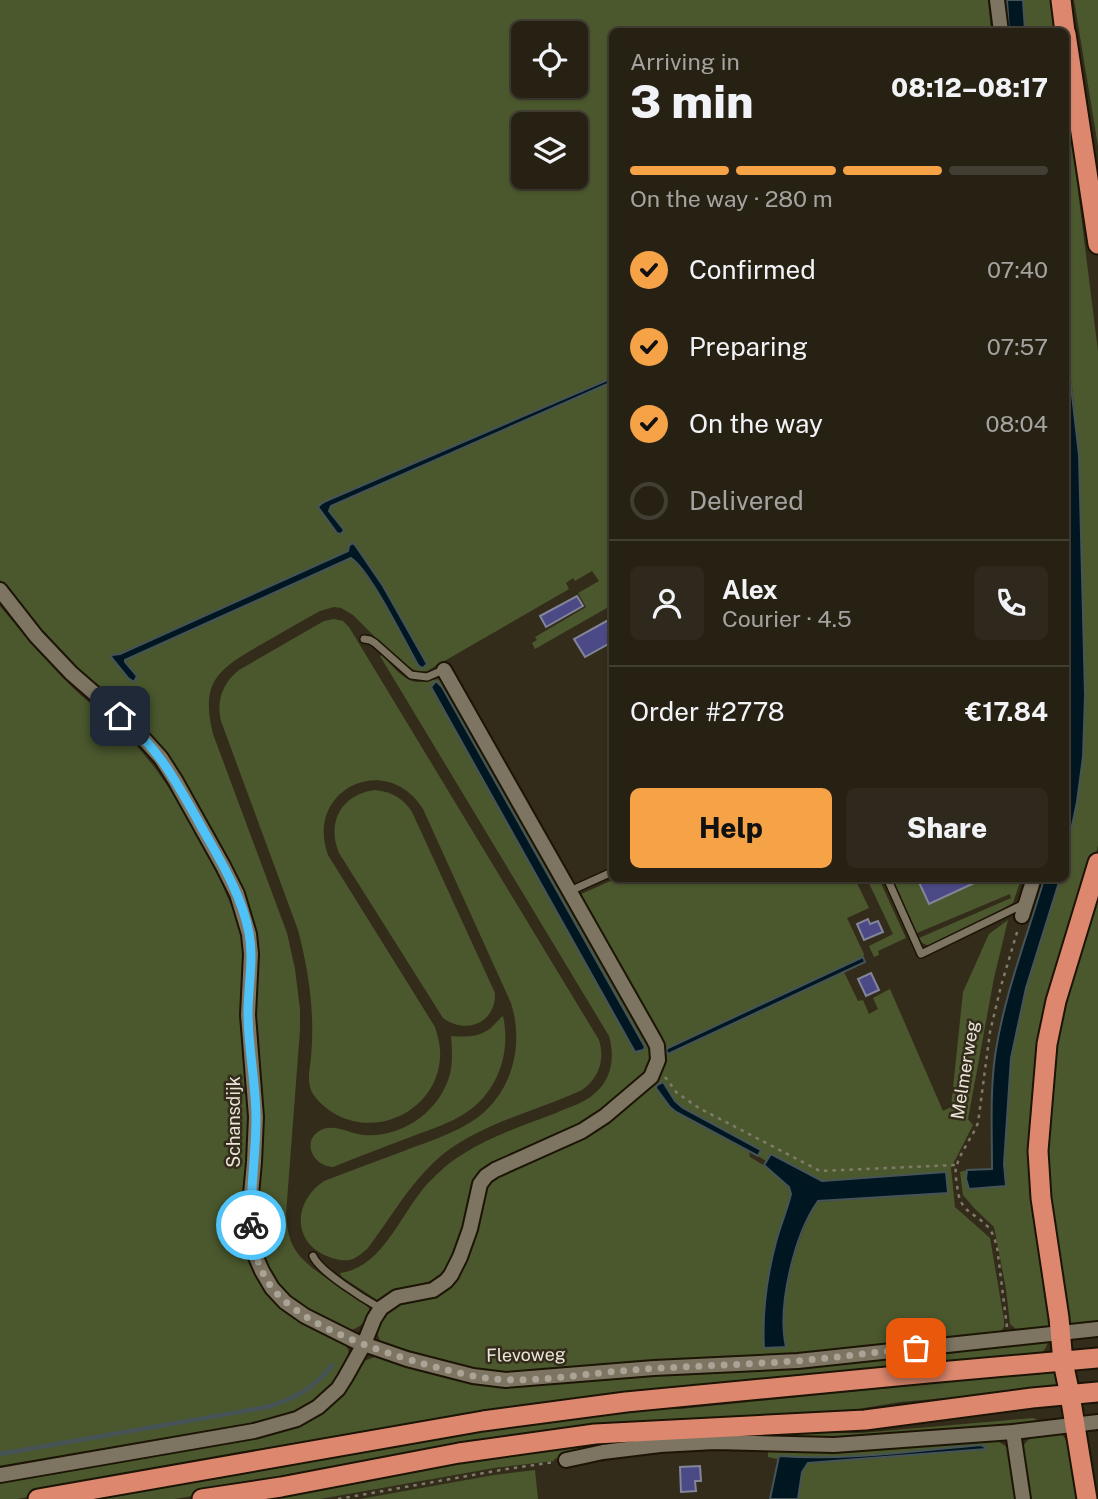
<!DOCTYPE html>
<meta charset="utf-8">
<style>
:root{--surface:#272114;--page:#2f291d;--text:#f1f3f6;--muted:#a4a3a0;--line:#433e34;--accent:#f6a247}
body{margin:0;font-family:"Public Sans",sans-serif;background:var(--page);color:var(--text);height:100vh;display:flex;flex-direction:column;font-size:26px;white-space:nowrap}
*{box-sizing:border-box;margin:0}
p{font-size:23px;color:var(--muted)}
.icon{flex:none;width:38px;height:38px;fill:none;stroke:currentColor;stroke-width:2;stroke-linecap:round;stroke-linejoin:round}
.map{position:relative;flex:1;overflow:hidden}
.side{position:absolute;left:609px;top:28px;width:460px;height:854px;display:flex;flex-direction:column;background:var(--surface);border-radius:10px;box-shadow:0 2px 5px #0004,0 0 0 2px var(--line)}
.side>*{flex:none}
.tools{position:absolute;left:511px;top:21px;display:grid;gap:14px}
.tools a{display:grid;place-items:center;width:77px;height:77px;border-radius:10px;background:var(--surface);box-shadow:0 2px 5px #0004,0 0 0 2px var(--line);font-size:35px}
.pin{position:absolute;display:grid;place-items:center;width:60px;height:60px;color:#fff;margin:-30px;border-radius:14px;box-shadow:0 4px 10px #0006}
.courier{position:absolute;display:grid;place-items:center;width:70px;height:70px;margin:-35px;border:5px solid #4fc3f7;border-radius:50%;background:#fff;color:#222;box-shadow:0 2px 9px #0007}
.overview em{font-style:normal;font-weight:800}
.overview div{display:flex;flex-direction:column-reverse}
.overview{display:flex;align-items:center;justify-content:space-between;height:119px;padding:0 21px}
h1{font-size:46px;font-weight:800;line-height:52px}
.bar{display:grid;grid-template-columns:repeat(4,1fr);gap:10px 7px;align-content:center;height:84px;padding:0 21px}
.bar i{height:9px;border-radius:5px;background:var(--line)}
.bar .selected{background:var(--accent)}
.bar p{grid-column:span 4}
.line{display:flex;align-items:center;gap:18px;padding:0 21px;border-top:2px solid var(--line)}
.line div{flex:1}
.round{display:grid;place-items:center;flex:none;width:74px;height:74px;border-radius:10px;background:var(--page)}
ol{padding:0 21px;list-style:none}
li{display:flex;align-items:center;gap:21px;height:77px}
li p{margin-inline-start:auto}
li .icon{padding:7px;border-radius:50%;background:var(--accent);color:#111;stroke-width:4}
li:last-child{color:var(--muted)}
li i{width:38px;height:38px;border:4px solid var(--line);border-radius:50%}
.primary-button{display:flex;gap:14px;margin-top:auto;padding:14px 21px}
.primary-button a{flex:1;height:80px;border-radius:10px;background:var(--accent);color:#111;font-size:28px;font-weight:800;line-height:80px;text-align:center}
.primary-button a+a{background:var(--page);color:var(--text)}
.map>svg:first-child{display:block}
.green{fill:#4b582d;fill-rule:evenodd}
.water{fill:#001620;stroke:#465458;stroke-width:2}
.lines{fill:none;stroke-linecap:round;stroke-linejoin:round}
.stream{stroke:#465458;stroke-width:4.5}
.building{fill:#4b4a86;stroke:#83859a;stroke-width:2}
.service-casing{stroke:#1c1405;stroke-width:10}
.minor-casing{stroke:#1c1405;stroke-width:18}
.trunk-casing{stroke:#1c1405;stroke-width:23}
.path{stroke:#807a6b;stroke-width:2.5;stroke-dasharray:3.5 5;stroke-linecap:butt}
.service{stroke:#7d7461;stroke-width:7}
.minor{stroke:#7d7461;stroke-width:14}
.trunk{stroke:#dd886e;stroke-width:19}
.done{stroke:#aaa497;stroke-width:7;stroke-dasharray:0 12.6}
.route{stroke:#4fc3f7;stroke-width:9}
.labels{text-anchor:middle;stroke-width:5;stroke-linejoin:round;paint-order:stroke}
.street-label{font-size:18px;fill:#eae5da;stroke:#342c1b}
</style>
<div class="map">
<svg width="1098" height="1499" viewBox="0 0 1098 1499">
<rect width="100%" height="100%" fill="#342c1b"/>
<g class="green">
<path d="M0 0H988L991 31 612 32V378L321 504 344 530 329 511 331 506 612 382V605L535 649 532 643 537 640 535 637 586 607 578 593 599 581 592 571 575 581 573 578 566 583 569 589 564 592 427 671 418 672 407 666 378 640 353 615 341 608 334 607 320 611C300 622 281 633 262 644 218 669 200 681 213 734L287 933 295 969 300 1009V1030L286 1214C287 1225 288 1236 293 1246 306 1271 347 1288 369 1308 370 1319 358 1331 347 1330L308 1311 289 1297 277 1284 267 1268 261 1254 256 1205 254 1015 257 954 180 777 91 682 55 648 0 580ZM523 33H576V86H523ZM523 124H576V177H523ZM352 543 355 545 383 585 427 664 354 558H351L125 660 137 676 128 678 111 657 348 551 349 546Z"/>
<path d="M1023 0H1053L1058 31H1025Z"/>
<path d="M1074 0H1098V146L1076 12Z"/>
<path d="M1066 95 1098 351V845L1033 1141 1052 1326 1016 1329 1010 1324 1006 1289 994 1227 975 1209 963 1195 960 1172 967 1170 966 1179 1006 1186 1004 1164 1011 1058 1026 988 1060 879 1066 878V854L1077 802 1083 757 1085 695 1074 401 1066 343Z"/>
<path d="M0 606 36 649 73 688 137 746 155 768 174 795 197 835 221 882 233 910 242 937 245 951 241 1000 247 1080V1199L254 1268 260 1282 290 1309 342 1341 348 1349 349 1357 338 1380 306 1408 279 1420 0 1470Z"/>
<path d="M334 619 343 621 349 627 599 1040C605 1060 599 1078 582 1090 532 1113 473 1125 433 1163 407 1188 389 1220 368 1248 362 1253 356 1259 349 1260 342 1261 333 1259 327 1256 291 1241 294 1201 324 1181 350 1171 377 1161 404 1151 428 1141 455 1134 477 1118 513 1091 524 1045 511 1003L423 809C386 750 304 790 328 855L435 1027C438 1037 441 1047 440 1058 437 1108 381 1138 337 1115 328 1110 319 1103 313 1094 306 1083 310 1069 311 1057 315 1014 309 972 298 930L221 721C216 700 223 683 239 670L324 621Z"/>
<path d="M382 655C391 664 404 682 418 682 426 682 434 679 442 679L649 1041 652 1059 646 1073 588 1121 492 1164 469 1210 459 1243 446 1271 441 1277 431 1284 395 1291 379 1301 342 1277 340 1273C381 1268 399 1218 423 1189 435 1175 448 1163 463 1154 491 1136 525 1125 556 1113 569 1107 584 1103 594 1094 612 1079 615 1057 609 1036L380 656Z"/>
<path d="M375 790C392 792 403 798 412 812L495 993C496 1023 466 1035 443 1018L339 853C326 822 342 794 375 790Z"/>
<path d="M615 879H855L869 908 847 918 864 954 863 957 666 1050 668 1054 844 972 858 1001 863 1000 869 1014 878 1009 873 998 890 989 943 1111 951 1107 963 992 989 934 1008 920 994 978 968 1119 973 1125 951 1168 955 1207 990 1238 1004 1320V1327L1000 1332 787 1356 523 1374 489 1373 411 1354 380 1341C377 1333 376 1327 381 1319 393 1300 415 1299 436 1295L490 1180 650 1086 660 1037 579 895ZM670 1094 683 1108 761 1150 758 1156 766 1161 771 1154 822 1181 946 1173 948 1192 818 1202C796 1234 777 1308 786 1346L763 1336C766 1314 765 1292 770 1269 775 1244 785 1220 791 1194 786 1178 765 1166 750 1157L749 1152 676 1112 670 1107Z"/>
<path d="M867 879H879L906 938 878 951 879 955 874 957 869 946 893 934Z"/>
<path d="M893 879H1021L1013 903 974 925 929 946 922 943 919 938 1011 898 1010 894 917 933Z"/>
<path d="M1098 883V1321L1068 1325 1048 1198 1044 1134 1052 1039Z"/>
<path d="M503 1016C512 1056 495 1098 459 1117 443 1126 425 1131 408 1138 383 1147 358 1157 333 1167 312 1166 301 1140 321 1130 334 1123 350 1134 364 1135 403 1138 440 1111 450 1074 453 1061 452 1048 451 1036 465 1037 478 1038 491 1028 495 1024 499 1019 503 1016Z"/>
<path d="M1050 1339 1045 1349 1040 1354 432 1425 17 1499H0V1480L280 1430 364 1361 377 1356 468 1380Z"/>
<path d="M1055 1370 1060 1384 1057 1388 900 1402 834 1413 465 1448 175 1499H71L441 1433 614 1409H680L978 1379Z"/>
<path d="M1033 1418 1042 1422 967 1430 568 1456 554 1459V1461L494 1468 320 1499H229L524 1448 714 1433H861Z"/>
<path d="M1058 1431C1074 1441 1074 1480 1076 1499H1029L1022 1449C1030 1432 1041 1434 1058 1431Z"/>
<path d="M994 1439 1004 1445 1009 1449 1018 1499H798L802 1472 808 1463 985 1449 986 1446 859 1456 802 1457 779 1456 777 1459 768 1457V1449Z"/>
<path d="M535 1470 538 1499H360L494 1475Z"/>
</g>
<g class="water">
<path d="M1007 0H1023L1025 31H1009Z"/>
<path d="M1066 343 1079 455 1085 695 1083 757 1077 802 1066 854V763L1069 695 1066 564Z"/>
<path d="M612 378V382L331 506 329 511 344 530 341 534 337 533 318 507 321 504 326 501Z"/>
<path d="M352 543 355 545 383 586 427 664 424 667 422 668 418 665C405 642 370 570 351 558L125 660V662L137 676 134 682 128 678 111 657 112 655 120 654 348 551 349 546Z"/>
<path d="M436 681 442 687 645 1047 643 1050 635 1052 431 687Z"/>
<path d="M1044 879H1060L1026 988 1011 1058 1004 1164 1006 1186 969 1189 966 1179 967 1170 992 1169C992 1131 990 1093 995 1056 1004 995 1027 937 1044 879Z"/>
<path d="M863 957 865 962 668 1054 666 1050 668 1048Z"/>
<path d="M663 1082 675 1101 683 1108 761 1150 758 1156 676 1112 670 1107 656 1088 657 1085Z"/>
<path d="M771 1154 822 1181 946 1172 948 1193 818 1201C794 1235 777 1307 786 1347L764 1348C762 1313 767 1276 776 1242 780 1226 787 1211 791 1194L789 1187 764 1165Z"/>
<path d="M981 1445 987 1448 986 1449 808 1463 802 1472 798 1499H770L779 1456C846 1461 914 1451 981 1445Z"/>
</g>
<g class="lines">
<path class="stream" d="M0 1454 267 1407C294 1399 315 1388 332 1365"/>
</g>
<g class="building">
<path d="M577 596 583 606 546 627 540 616Z"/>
<path d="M612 618V642L585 657 574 639Z"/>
<path d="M917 878H985L929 904Z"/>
<path d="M868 919 870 924 878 921 883 932 864 940 857 924Z"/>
<path d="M871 973 879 990 866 996 858 979Z"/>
<path d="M700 1466 701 1481H695L696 1491 681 1492 680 1467Z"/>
</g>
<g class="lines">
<defs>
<g id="service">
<path d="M364 639 370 640 375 643 411 675 427 677 443 670"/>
<path d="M887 878 921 954 1026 903"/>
<path d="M570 891 612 872"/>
<path d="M313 1256C319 1271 364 1299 380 1308"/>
</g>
<g id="minor">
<path d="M997 0 1001 32"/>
<path d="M0 590 36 636 71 673 133 727 161 758 175 780 223 866 237 894 249 934 251 954 248 1015 256 1117 254 1162 250 1205 252 1233 255 1255 262 1271 272 1288 285 1302 305 1316 355 1341 407 1359 473 1376 506 1380 654 1368 798 1361 1098 1329"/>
<path d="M1022 916 1034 878"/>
<path d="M1013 1432 1023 1499"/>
<path d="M566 1460 603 1452 660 1445 715 1442 834 1445 1013 1432 1098 1422"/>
<path d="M0 1475 254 1431 297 1419 318 1407 338 1389 345 1378 364 1344 374 1319 381 1308 397 1297 433 1290 446 1281 451 1275 460 1257 470 1229 480 1184 486 1176 495 1170 582 1131 605 1116 651 1077 658 1060 657 1046 654 1040 444 670"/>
</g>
<g id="trunk">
<path d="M1061 0 1065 32"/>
<path d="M1066 34 1098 244"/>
<path d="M38 1499 483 1421 626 1402 928 1373 1098 1358"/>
<path d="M202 1499 281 1487 459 1453 595 1434 865 1420 1032 1398 1098 1392"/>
<path d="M1087 1499 1070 1395 1063 1362 1059 1318 1041 1198 1038 1151 1047 1044 1056 1001 1098 863"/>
</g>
</defs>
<use href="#service" class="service-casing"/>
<use href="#minor" class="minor-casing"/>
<use href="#trunk" class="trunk-casing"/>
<g class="path">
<path d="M665 1077 677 1093 699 1108 820 1171 956 1165"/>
<path d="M1007 1327 997 1247C995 1240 993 1233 988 1227 972 1210 959 1213 957 1184 956 1179 955 1173 956 1168 960 1152 972 1138 978 1123L990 1032 1001 986 1018 929"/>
<path d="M338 1499 501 1470 555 1462"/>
</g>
<use href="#service" class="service"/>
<use href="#minor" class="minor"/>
<use href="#trunk" class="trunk"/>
</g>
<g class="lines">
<path class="done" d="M251 1225C253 1248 258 1270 273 1289 306 1330 393 1356 443 1369 460 1373 477 1378 495 1379 538 1383 588 1373 632 1370 686 1366 741 1365 795 1361 836 1358 876 1352 916 1348"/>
<path class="route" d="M120 716C157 747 173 776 196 817 216 854 241 891 249 933 254 959 248 986 248 1013 248 1048 256 1083 256 1119 256 1154 250 1189 251 1225"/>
</g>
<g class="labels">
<g class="street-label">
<text transform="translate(965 1070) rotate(-81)" y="6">Melmerweg</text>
<text transform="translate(234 1122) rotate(-90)" y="6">Schansdijk</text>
<text transform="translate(526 1355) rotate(-1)" y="6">Flevoweg</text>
</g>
</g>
</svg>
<div class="tools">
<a><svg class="icon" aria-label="locate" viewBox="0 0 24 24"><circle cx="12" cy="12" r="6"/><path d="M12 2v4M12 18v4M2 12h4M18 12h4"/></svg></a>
<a><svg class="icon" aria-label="layers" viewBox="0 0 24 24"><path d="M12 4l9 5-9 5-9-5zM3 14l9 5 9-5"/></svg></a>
</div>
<div class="pin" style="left:916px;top:1348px;background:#ea580c"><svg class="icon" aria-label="bag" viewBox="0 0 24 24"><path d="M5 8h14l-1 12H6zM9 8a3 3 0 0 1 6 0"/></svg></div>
<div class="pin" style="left:120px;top:716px;background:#1f2937"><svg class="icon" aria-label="home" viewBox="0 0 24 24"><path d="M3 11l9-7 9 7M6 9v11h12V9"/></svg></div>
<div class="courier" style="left:251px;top:1225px"><svg class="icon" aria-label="bike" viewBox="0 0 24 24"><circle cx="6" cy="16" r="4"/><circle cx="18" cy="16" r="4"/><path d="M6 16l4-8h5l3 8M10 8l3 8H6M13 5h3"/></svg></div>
<section class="side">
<div class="overview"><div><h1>3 min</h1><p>Arriving in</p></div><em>08:12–08:17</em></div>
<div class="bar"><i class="selected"></i><i class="selected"></i><i class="selected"></i><i></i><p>On the way · 280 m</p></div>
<ol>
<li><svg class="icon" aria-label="check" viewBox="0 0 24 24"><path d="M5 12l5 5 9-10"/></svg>Confirmed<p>07:40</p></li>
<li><svg class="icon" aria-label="check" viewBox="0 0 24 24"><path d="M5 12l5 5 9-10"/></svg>Preparing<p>07:57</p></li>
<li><svg class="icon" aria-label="check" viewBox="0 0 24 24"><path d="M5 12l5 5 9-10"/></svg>On the way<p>08:04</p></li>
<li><i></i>Delivered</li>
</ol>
<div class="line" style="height:126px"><a class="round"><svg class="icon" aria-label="person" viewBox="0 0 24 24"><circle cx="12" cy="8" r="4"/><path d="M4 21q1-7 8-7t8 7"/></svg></a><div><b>Alex</b><p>Courier · 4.5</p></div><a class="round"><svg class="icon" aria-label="phone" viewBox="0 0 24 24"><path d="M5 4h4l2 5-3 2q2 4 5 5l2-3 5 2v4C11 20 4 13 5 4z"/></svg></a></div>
<div class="line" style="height:91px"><div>Order #2778</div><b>€17.84</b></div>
<div class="primary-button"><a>Help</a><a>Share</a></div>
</section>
</div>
